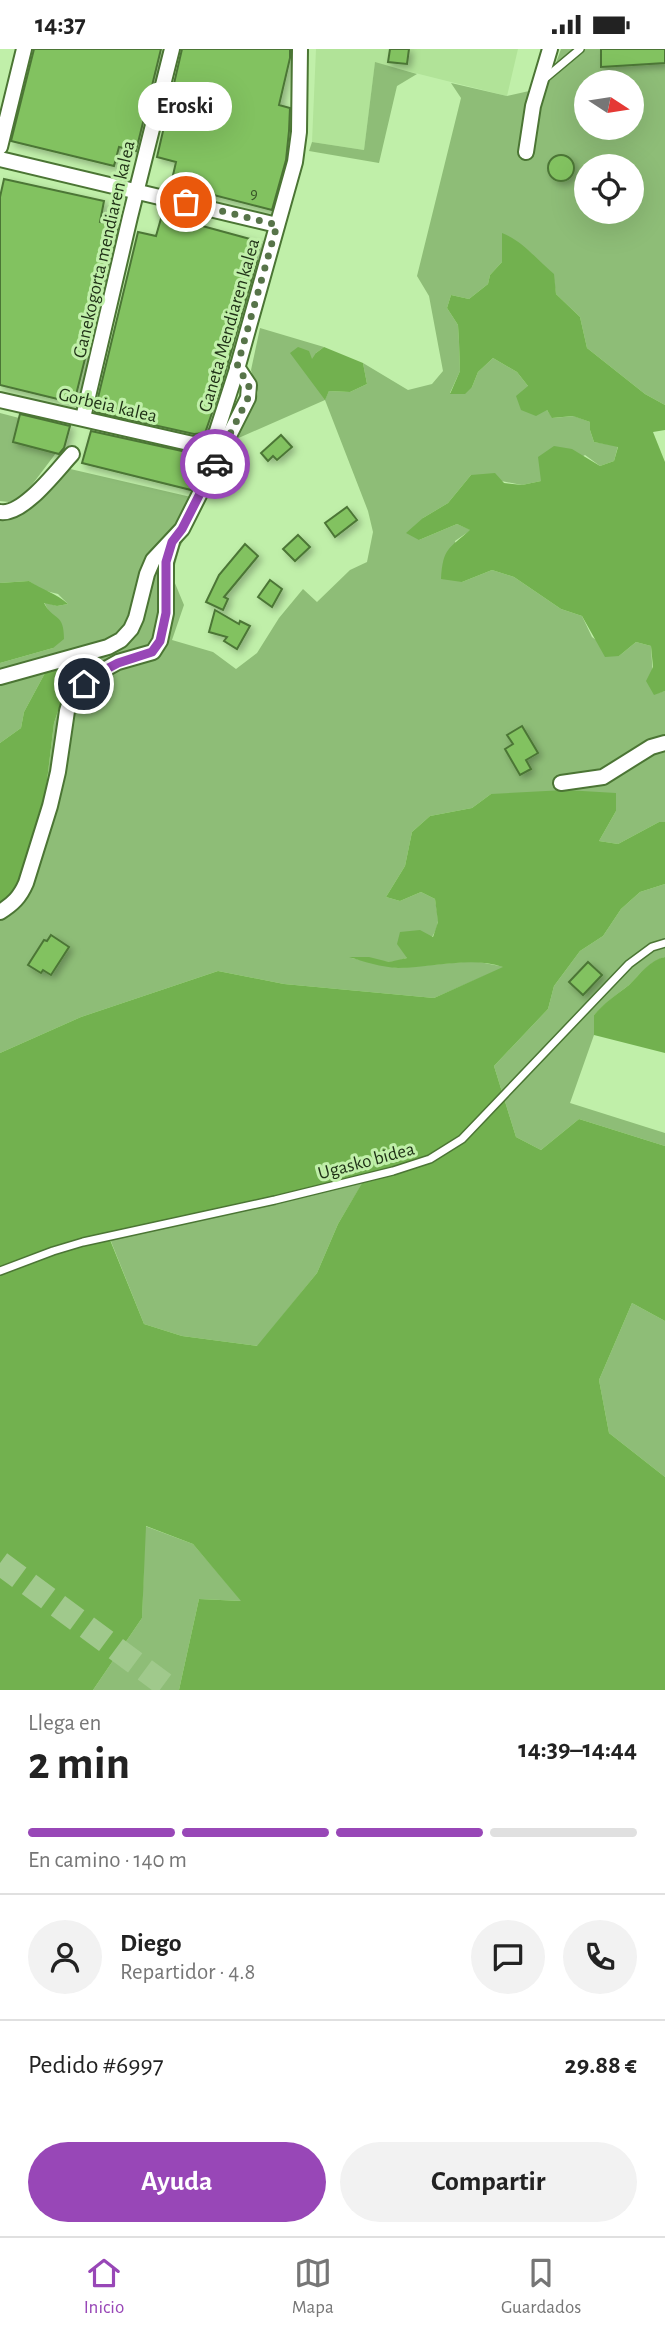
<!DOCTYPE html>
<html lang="es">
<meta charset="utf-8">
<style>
:root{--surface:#fff;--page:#f2f2f2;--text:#222;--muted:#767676;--line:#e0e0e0;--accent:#9847b7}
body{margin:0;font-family:"Alegreya Sans",sans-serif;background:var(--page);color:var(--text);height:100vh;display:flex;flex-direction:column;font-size:26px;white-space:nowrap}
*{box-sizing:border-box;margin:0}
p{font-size:23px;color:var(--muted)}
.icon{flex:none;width:38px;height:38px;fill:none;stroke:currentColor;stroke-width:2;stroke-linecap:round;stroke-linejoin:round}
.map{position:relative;height:1641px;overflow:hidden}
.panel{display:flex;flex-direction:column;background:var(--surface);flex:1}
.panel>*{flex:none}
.needle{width:46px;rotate:102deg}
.tools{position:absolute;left:574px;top:21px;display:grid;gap:14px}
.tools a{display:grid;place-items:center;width:70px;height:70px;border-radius:50%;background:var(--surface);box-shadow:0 7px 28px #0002;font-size:35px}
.pin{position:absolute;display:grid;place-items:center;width:60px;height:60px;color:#fff;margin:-30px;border:4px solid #fff;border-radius:50%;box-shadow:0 2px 7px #0007}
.courier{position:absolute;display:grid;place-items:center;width:70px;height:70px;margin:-35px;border:5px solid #9847b7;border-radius:50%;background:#fff;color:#222;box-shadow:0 2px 9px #0007}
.bubble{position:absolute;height:49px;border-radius:24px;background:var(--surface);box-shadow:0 7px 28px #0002;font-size:23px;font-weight:700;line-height:49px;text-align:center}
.headline em{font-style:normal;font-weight:700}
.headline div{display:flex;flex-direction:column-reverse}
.headline{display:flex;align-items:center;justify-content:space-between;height:119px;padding:0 28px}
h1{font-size:46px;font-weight:700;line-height:52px}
.bar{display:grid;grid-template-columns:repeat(4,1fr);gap:10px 7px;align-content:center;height:84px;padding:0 28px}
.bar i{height:9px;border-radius:5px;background:var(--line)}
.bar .active{background:var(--accent)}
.bar p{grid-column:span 4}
.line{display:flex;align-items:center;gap:18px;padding:0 28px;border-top:2px solid var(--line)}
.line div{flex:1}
.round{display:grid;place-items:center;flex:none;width:74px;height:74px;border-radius:37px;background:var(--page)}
.button{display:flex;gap:14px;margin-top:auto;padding:14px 28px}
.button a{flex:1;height:80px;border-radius:42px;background:var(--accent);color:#fff;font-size:28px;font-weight:700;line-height:80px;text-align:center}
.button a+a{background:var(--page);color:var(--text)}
.status{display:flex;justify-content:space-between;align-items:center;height:49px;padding:0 35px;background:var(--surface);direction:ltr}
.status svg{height:19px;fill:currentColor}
.tab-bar{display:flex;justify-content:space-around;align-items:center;height:98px;border-top:2px solid var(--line);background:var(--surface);font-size:19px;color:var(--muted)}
.tab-bar a{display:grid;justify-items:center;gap:4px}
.tab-bar .active{color:var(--accent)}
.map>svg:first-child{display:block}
.built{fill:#b1e398}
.green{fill:#8ebd77;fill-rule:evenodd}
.forest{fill:#72b14f;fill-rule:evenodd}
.building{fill:#82c260;stroke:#4c7636;stroke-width:2;filter:url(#shadow)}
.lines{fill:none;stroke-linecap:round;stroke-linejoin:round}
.highway-tunnel{stroke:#a0c98c;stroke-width:24;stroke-dasharray:24 12;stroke-linecap:butt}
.lane-casing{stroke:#4b7534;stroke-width:10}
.street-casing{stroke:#4b7534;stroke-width:18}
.lane{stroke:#fff;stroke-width:7}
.street{stroke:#fff;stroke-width:14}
.done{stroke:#577449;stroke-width:7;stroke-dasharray:0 12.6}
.route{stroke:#9847b7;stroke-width:9}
.labels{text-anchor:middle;stroke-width:6;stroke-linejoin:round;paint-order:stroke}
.number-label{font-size:16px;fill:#385528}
.street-label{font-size:19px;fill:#1f3116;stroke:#c0efa9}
</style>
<div class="status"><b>14:37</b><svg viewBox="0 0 49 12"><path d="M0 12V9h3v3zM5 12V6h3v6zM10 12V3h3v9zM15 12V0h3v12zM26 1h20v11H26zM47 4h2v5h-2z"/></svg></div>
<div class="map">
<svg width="665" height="1641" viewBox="0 0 665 1641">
<defs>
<filter id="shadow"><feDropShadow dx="3.5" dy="3.5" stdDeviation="3.5" flood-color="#0004"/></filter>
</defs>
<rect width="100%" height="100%" fill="#c0efa9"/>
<path class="built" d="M316 0H518L507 47 375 14 364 101 312 93Z"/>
<g class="green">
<path d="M561 0H665V356L645 345 587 299 580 268 556 245 553 225 535 210 502 213 490 226 488 235 469 250 451 246 447 259 458 276 459 293 460 322 450 344 472 338 478 323 493 309 517 323 553 369 574 367 590 373V381L594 393 618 397 614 412 600 417 585 406 541 432 522 436 471 426 448 454 423 469 419 491 457 475 471 481 455 492 462 533 492 521 514 528 561 560 582 567 592 588 619 607 636 593 651 597 654 645 665 642V773H659L618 795 599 792 616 762V745H491L472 759 430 767 412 783 405 817 386 848 400 852 421 843 435 850C436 857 438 866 438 872 436 893 410 912 390 913 377 913 367 907 352 909L397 919 474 912 505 918 434 949 284 935 218 922 81 968 0 1004V855L18 837 35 778 46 740 54 674 63 647 87 615 45 624 24 663 21 679 0 694V614L53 599 49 563 44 553 57 557 68 555 58 545 42 541 29 532 0 534V467L66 419 204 451 180 498 172 527 184 556 172 591 213 603 236 620 257 604 279 569 303 540 317 553 350 521 367 513 373 483 368 462 325 351 234 391 256 352 258 343 251 321 260 279 324 298 316 304 325 350 329 342 350 343 367 335 363 314 408 341 432 335 443 322 429 247 417 227 461 49 451 34 507 47 547 38ZM586 33H632V79H586ZM586 117H632V163H586Z"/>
<path d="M375 13 417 25 397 37 379 114 309 102 312 93 364 101Z"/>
<path d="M0 364 19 369 13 393 56 404 22 449 9 453 0 452Z"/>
<path d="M665 835V908C650 912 640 925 629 936 616 946 605 954 594 966V986L570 1054 665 1084V1097L579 1070 541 1101 516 1088 494 1017 548 960 554 937 580 902 603 887 621 860 640 843Z"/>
<path d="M366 1128 338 1175 317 1224 258 1297 182 1287 144 1275 108 1185Z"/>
<path d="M632 1254 665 1272V1428L609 1384 599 1331Z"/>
<path d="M145 1477 193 1495 242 1552 199 1550 179 1641H93L142 1569Z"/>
</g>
<g class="forest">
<path d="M502 184C523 192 536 210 554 225L556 245 580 268 587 299 645 345 665 356V381L653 383 665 413V642L654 646 646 632 653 618 651 597 636 593 619 607 605 608 582 567 561 560 514 528 492 521 462 533 441 530C443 498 449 500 470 481L457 475 419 491 406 484 423 469 448 454 471 426 495 424 504 434 522 436 541 432 538 408 554 397 572 400 600 417 614 412 618 398 594 393 590 381V373L573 367 552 369 547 361 536 367 521 361 516 347 528 337 517 323 493 309 478 323 472 338 465 345H450L460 322 459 293 458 276 447 259 451 246 469 250 488 235 490 226 502 213Z"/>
<path d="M298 298 309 302 312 310 316 304 324 298 363 314 367 335 350 343 329 342 325 351 290 304Z"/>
<path d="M29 532C42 541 56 544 68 555L57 557 44 554C54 573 64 563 64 590L53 599 0 614V534Z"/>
<path d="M88 614 63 647 54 674 46 740 35 778 18 837 9 849 0 855V694L21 679 24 663 45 624Z"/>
<path d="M565 741 616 744V762L599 792 618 795 659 773H665V835L640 843 621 860 603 887 580 902 554 937 548 960 494 1017 516 1088 541 1101 579 1070 665 1097V1272L632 1254 599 1331 609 1384 665 1428V1641H179L199 1550 241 1552 193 1495 146 1477 142 1569 93 1641H0V1004L81 968 218 922 284 935 434 949 503 918C470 907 433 919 398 919 381 918 365 913 349 908H369L389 913 407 909 397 895 400 883 420 881 433 888 438 873 435 850 421 843 400 852 386 848 405 817 412 783 430 767 472 759 491 745ZM365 1129 338 1175 317 1224 257 1297 182 1287 144 1275 108 1186Z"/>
<path d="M665 908V1004L594 986V966C604 954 616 946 629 936 640 925 650 911 665 908Z"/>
</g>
<g class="building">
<path d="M34 0H161L136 102 119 98 114 117 11 92Z"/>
<path d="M182 0H290V9L279 56 290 59 289 82 286 111 272 161 171 135 176 113 157 108Z"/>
<path d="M390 0H409L407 15 388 13Z"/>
<path d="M601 0H665V14L601 18Z"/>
<circle cx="561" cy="119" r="13"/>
<path d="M4 130 104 152 100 173 118 177 74 354 0 336V148Z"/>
<path d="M162 166 261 193 255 211 257 212 221 338 205 384 194 385 95 363V361L138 183 156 187Z"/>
<path d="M20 365 70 377 64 399 59 405 13 393Z"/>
<path d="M91 382 191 404H202L198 427 191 441 82 414Z"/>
<path d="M281 386 292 398 277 411 273 407 268 412 261 404Z"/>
<path d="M347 458 357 471 335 488 325 474Z"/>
<path d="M298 486 310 498 295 512 283 500Z"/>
<path d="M245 495 258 507 224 548 228 550 223 561 206 553 219 526Z"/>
<path d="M270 531 282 540 272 558 258 548Z"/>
<path d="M215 561 239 575 240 572 250 577 237 600 224 592 227 588 209 583Z"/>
<path d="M522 677 538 704 526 711 531 720 520 726 505 700 513 695 507 686Z"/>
<path d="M51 886 69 898 51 926 43 921 41 924 28 916 44 891 47 892Z"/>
<path d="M588 913 602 926 583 946 569 933Z"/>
</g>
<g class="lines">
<path class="highway-tunnel" d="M0 1514 172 1641"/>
<defs>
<g id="lane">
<path d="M543 31 580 0"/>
<path d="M0 1222 53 1202 83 1193 275 1151 393 1122 430 1110 462 1090 629 915 652 898 665 894"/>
</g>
<g id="street">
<path d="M0 98 24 0"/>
<path d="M526 103 533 57 550 0"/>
<path d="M0 110 277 176"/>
<path d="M0 351 193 395 211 393 217 382 237 320 295 113 299 83 300 0"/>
<path d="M83 369 130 168 172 0"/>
<path d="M0 463C23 467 57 421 72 405"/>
<path d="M0 628 108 598 121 591 131 580 136 569 147 525 153 511 182 480 248 349 249 336 237 318"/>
<path d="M561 734 603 728 651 698 665 694"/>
<path d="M0 863C13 855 20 848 26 834L50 757 58 723 67 662 71 649 93 627 118 613 153 603 160 592 166 564V513L172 493"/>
</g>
</defs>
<use href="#lane" class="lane-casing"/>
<use href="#street" class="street-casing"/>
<use href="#lane" class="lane"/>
<use href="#street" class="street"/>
</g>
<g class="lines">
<path class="done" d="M186 153 277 176 237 318 249 335 248 349 215 415"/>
<path class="route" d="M84 635 93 627 118 614 152 603 160 592 166 564V513L172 493 182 480 215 415"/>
</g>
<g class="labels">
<g class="number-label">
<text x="254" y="150">9</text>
</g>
<g class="street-label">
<text transform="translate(103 200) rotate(-77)" y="7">Ganekogorta mendiaren kalea</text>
<text transform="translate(228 276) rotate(-74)" y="7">Ganeta Mendiaren kalea</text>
<text transform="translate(108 355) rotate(13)" y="7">Gorbeia kalea</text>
<text transform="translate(366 1111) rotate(-15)" y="7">Ugasko bidea</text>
</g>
</g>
</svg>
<div class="tools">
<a><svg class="needle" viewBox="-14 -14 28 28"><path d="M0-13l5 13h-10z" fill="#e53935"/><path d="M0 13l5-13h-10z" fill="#767676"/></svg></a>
<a><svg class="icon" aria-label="locate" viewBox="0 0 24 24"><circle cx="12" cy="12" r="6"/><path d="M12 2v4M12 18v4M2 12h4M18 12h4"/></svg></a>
</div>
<div class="pin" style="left:186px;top:153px;background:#ea580c"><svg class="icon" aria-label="bag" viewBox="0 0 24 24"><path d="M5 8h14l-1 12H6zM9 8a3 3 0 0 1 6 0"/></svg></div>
<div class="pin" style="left:84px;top:635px;background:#1f2937"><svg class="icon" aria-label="home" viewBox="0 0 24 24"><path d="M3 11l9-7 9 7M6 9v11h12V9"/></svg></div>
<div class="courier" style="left:215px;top:415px"><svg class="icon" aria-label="car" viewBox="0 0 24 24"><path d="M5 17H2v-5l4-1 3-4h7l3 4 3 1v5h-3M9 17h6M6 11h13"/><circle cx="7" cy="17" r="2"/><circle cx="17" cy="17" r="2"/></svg></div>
<div class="bubble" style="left:138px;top:33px;width:94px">Eroski</div>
</div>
<section class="panel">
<div class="headline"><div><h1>2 min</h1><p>Llega en</p></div><em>14:39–14:44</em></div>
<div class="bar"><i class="active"></i><i class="active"></i><i class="active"></i><i></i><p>En camino · 140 m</p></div>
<div class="line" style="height:126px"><a class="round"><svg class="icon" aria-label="person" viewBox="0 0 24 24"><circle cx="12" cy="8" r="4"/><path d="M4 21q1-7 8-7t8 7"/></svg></a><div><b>Diego</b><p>Repartidor · 4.8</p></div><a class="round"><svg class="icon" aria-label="chat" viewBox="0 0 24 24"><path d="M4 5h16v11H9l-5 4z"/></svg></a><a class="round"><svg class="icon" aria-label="phone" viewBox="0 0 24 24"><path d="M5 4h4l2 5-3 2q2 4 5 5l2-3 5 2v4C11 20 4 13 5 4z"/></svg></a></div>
<div class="line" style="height:91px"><div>Pedido #6997</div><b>29.88 €</b></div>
<div class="button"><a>Ayuda</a><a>Compartir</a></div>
</section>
<nav class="tab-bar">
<a class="active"><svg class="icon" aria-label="home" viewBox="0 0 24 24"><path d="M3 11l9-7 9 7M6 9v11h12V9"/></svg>Inicio</a>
<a><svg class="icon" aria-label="map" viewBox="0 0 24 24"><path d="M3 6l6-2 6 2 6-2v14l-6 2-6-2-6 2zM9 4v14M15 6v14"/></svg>Mapa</a>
<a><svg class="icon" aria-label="saved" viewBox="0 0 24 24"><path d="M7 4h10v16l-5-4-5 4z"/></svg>Guardados</a>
</nav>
